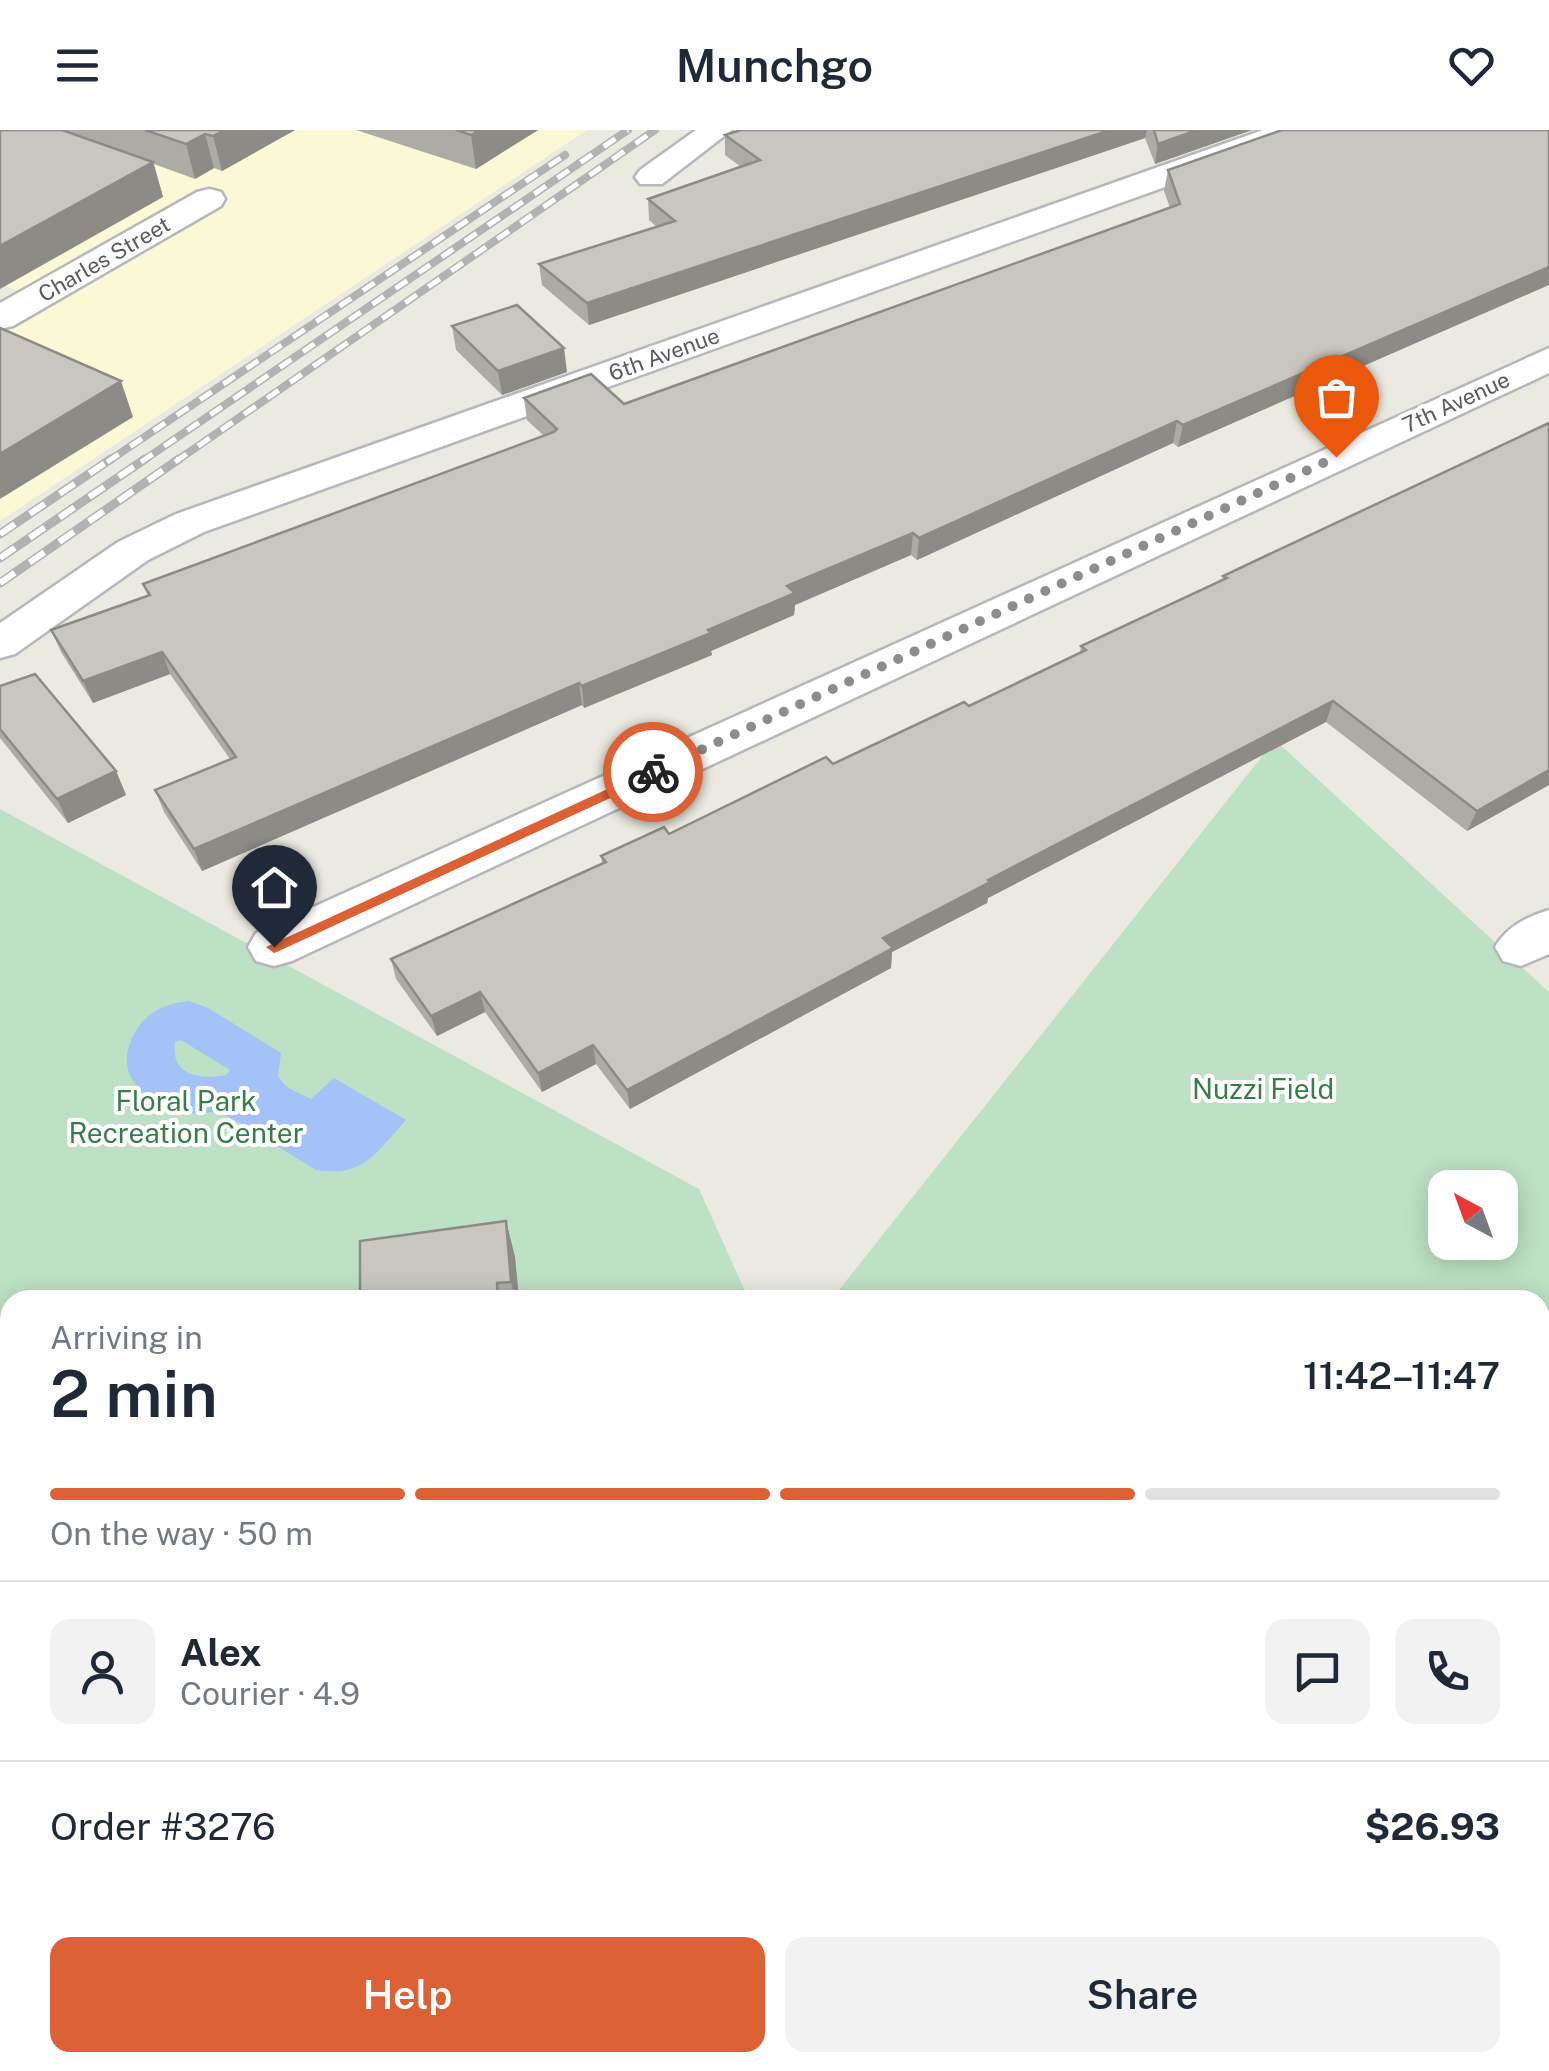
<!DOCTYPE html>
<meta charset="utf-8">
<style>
:root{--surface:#fff;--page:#f2f2f3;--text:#1f2937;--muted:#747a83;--line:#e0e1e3;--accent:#dc6235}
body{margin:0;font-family:"Public Sans",sans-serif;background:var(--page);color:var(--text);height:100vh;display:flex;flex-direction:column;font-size:38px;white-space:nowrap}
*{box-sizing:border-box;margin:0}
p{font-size:32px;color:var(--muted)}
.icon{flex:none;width:55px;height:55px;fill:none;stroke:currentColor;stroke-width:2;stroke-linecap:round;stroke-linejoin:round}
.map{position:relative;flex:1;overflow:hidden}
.side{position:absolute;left:0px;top:1160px;width:1550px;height:782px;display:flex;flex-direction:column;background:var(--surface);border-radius:30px 30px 0 0;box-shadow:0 5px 25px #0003}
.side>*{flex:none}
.needle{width:65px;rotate:319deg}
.fabs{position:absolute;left:1428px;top:1040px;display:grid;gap:20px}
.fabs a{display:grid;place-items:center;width:90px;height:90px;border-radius:20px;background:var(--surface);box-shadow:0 5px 25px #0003;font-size:50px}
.pin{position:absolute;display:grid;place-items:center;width:85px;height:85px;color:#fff;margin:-102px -42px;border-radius:50% 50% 50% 0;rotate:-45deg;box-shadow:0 0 10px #0007}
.pin .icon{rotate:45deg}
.courier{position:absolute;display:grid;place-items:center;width:100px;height:100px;margin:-50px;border:8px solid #dc6235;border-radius:50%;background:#fff;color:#222;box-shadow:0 2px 12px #0007}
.head em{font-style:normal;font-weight:600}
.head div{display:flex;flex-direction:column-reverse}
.head{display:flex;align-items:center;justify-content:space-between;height:170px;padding:0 50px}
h1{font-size:65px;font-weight:600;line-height:75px}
.bar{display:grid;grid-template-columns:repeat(4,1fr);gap:15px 10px;align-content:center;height:120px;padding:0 50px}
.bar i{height:12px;border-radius:8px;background:var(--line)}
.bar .selected{background:var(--accent)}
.bar p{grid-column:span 4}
.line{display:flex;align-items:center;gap:25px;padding:0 50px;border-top:2px solid var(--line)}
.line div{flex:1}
.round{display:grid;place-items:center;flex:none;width:105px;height:105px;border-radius:20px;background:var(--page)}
.cta{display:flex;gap:20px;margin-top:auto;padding:20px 50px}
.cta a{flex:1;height:115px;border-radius:20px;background:var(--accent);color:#fff;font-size:40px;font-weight:600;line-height:115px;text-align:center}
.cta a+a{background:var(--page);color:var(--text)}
header{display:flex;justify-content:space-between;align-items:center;height:130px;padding:0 50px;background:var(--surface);font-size:45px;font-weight:600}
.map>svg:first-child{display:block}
.commercial{fill:#fbf9d5}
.industrial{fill:#dcdbd4}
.green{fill:#bde1c4;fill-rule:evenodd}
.water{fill:#a2c2f8;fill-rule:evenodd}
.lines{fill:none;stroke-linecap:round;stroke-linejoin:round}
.service-casing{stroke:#b6b7bc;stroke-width:5}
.minor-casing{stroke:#b6b7bc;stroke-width:5}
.service{fill:#fff;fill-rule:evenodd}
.minor{fill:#fff;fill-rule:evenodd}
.rail-far1-casing{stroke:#b1b2b2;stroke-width:8}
.rail-casing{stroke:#b1b2b2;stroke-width:9}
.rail-far1{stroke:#fff;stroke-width:5;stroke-dasharray:14;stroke-linecap:butt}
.rail{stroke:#fff;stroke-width:6;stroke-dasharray:18;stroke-linecap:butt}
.wall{fill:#acaba4}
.shaded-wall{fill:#8c8b86}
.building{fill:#c8c7bf;stroke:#8c8b86;stroke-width:2.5}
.route{fill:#dc6235}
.done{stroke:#8c8d8d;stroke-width:10;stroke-dasharray:0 18}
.labels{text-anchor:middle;stroke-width:8;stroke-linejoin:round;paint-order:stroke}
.far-street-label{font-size:22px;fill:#595b60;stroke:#fff}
.park-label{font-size:28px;fill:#397e4a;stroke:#fff}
</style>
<header><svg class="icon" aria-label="menu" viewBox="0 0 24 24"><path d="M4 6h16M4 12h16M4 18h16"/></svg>Munchgo<svg class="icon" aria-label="heart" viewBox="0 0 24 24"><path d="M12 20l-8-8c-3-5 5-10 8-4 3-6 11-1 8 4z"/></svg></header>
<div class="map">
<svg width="1549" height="1941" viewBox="0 0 1549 1941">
<rect width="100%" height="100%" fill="#ebeae0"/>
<path class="commercial" d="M32 0H587L0 391V185L32 167 0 154Z"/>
<path class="industrial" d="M1549 1612V1941H1106L1103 1933 1540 1932V1619Z"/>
<g class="green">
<path d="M1275 610 1549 862V1612L1540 1619V1170H831ZM1445 1058H1500V1112H1445Z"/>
<path d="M0 679 699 1059 749 1170H10V1932H1103L1106 1941H0Z"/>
</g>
<path class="water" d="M189 871 208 878 281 923 278 947 288 958 311 969 334 948 406 990C377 1022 364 1048 316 1040 285 1022 254 998 222 984 212 980 201 984 191 983 152 977 111 950 133 906 145 882 164 874 189 871ZM181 910 230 940V941L226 945C200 950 170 946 175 912Z"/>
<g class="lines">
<defs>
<g id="service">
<path d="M1549 1809V1855L1540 1859V1813Z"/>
<path d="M1396 1932H1445L1442 1941H1392Z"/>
</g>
<g id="minor">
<path d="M696 0H732L662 54H640L635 47 640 40Z"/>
<path d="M1263 0H1309L1304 7 204 402 148 430 15 524 0 528V493L118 412 176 384Z"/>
<path d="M209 59 221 62 225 69 221 76 13 196 0 199V173L197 62Z"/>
<path d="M1549 218V243L292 831 274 836 256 831 248 817 256 803Z"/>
<path d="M1549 780V824L1521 836 1503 831 1495 817C1507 796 1527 787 1549 780Z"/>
</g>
</defs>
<use href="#service" class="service-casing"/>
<use href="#minor" class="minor-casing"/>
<use href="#service" class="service"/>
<use href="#minor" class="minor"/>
<defs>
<g id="rail-far1">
<path d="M107 332 565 25"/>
<path d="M141 332 628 0"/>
<path d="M175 332 655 0"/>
</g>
<g id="rail">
<path d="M0 404 111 329"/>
<path d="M0 428 145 329"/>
<path d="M0 453 179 329"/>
</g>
</defs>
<use href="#rail-far1" class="rail-far1-casing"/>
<use href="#rail" class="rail-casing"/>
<use href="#rail-far1" class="rail-far1"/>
<use href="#rail" class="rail"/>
</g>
<g class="wall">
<path d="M0 0H295L222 41 214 38 195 49 154 34 163 67Z"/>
<path d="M356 0H538L476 39Z"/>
<path d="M741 0H1252L1155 34 1145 8 589 195 542 155 539 134 657 97 649 90 648 69 741 37 725 25V5Z"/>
<path d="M1168 40 1517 168 1178 317 1173 313 917 430 911 425 795 475 794 485 711 521 712 525 584 578 582 575 202 741 164 682 155 660 230 629 170 544 93 573 61 522 51 500 148 466 143 454 544 306 527 290 524 268 624 274 1170 78 1164 61Z"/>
<path d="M452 196 567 242 502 265 456 220Z"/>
<path d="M1549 293V655L1467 701 1326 592 988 768 987 773 892 822 891 838 630 979 596 934 542 962 485 882 437 906 396 849 391 829 602 733 601 726 669 704 969 576 1080 523 1081 516 1222 451 1223 446Z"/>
<path d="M0 556 116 641 126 665 68 693 0 608Z"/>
<path d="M506 1091 515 1127 519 1170H360Z"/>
</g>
<g class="shaded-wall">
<path d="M225 0H295L222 41 213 6Z"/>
<path d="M479 0H538L476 39 471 5Z"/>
<path d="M1110 0H1147L1145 8 589 195 587 173Z"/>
<path d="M1197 0H1252L1155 34 1158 14Z"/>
<path d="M205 4 214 38 195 49 186 14Z"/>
<path d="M153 32 163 67 0 159V116Z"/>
<path d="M1549 137V155L1178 317 1183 295Z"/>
<path d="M564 218 567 242 502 265 498 241Z"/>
<path d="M121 251 133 287 0 369V324Z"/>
<path d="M1177 291 1173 313 917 430 919 408Z"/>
<path d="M913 403 911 425 795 475 794 485 711 521 712 525 584 578 582 556 708 500 787 456Z"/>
<path d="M162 522 170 544 93 573 83 551Z"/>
<path d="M579 553 582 575 202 741 194 719Z"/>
<path d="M1333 571 1326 592 988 768 987 773 892 822 891 838 630 979 627 960 883 808 988 750Z"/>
<path d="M1549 640V655L1467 701 1477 681Z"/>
<path d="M116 641 126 665 68 693 57 669Z"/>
<path d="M480 862 485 882 437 906 431 886Z"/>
<path d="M593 915 596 934 542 962 538 943Z"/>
<path d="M506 1091 515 1127 519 1170H516L511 1152Z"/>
</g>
<g class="building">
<path d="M0 0H62L153 32 0 116Z"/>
<path d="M145 0H225L213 6 205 4 186 14Z"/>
<path d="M456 0H479L471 5Z"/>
<path d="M741 0H1110L587 173 539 134 675 91 648 69 760 30 725 5Z"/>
<path d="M1154 0H1197L1158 14Z"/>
<path d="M1282 0H1549V137L1183 295 1177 291 919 408 913 403 787 456 795 463 708 500 711 503 582 556 579 553 194 719 155 660 236 627 162 522 83 551 51 500 150 465 143 454 554 302 557 299 524 268 591 244 624 274 1180 74 1168 40Z"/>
<path d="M517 175 564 218 498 241 452 196Z"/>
<path d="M0 198 121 251 0 324Z"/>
<path d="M1549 293V640L1477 681 1333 571 988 750 990 752 883 808 893 818 627 960 593 915 538 943 480 862 431 886 391 829 606 732 601 726 664 697 669 704 826 627 833 634 964 572 969 576 1086 520 1081 516 1227 448 1223 446Z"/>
<path d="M35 544 116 641 57 669 0 599V556Z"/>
<path d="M506 1091 511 1152 497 1153 498 1170H360V1111Z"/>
</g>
<path class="route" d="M653 638 660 642 658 646 279 821 274 823 266 817Z"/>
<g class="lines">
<path class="done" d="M653 642 1336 327"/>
</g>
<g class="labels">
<g class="far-street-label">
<text transform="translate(104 129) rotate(-30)" y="8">Charles Street</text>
<text transform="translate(664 224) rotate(-20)" y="8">6th Avenue</text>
<text transform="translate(1456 272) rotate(-25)" y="8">7th Avenue</text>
</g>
<g class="park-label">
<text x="1263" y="969">Nuzzi Field</text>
<text x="186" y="981">Floral Park<tspan x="186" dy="32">Recreation Center</tspan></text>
</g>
</g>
</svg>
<div class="fabs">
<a><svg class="needle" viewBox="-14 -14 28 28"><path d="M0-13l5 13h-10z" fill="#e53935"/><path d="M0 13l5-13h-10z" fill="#747a83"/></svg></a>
</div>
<div class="pin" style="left:1336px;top:327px;background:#ea580c"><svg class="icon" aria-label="bag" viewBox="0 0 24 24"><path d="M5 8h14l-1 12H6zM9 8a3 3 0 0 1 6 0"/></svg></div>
<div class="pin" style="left:274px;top:817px;background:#1f2937"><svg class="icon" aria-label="home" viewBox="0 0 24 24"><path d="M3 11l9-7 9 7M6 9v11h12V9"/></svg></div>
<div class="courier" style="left:653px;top:642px"><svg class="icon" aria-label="bike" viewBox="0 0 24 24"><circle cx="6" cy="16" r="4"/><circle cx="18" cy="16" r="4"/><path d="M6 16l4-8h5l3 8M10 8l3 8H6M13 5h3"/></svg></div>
<section class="side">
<div class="head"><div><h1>2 min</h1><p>Arriving in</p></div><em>11:42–11:47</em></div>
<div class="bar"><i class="selected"></i><i class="selected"></i><i class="selected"></i><i></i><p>On the way · 50 m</p></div>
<div class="line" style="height:180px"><a class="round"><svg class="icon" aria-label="person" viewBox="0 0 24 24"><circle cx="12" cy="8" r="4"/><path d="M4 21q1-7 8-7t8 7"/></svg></a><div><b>Alex</b><p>Courier · 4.9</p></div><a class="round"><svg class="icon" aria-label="chat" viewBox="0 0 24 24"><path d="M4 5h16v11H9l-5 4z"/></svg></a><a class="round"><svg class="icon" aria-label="phone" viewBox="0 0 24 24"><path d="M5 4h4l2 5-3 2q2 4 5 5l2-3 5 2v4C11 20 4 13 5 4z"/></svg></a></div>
<div class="line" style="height:130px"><div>Order #3276</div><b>$26.93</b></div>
<div class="cta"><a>Help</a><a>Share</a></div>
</section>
</div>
